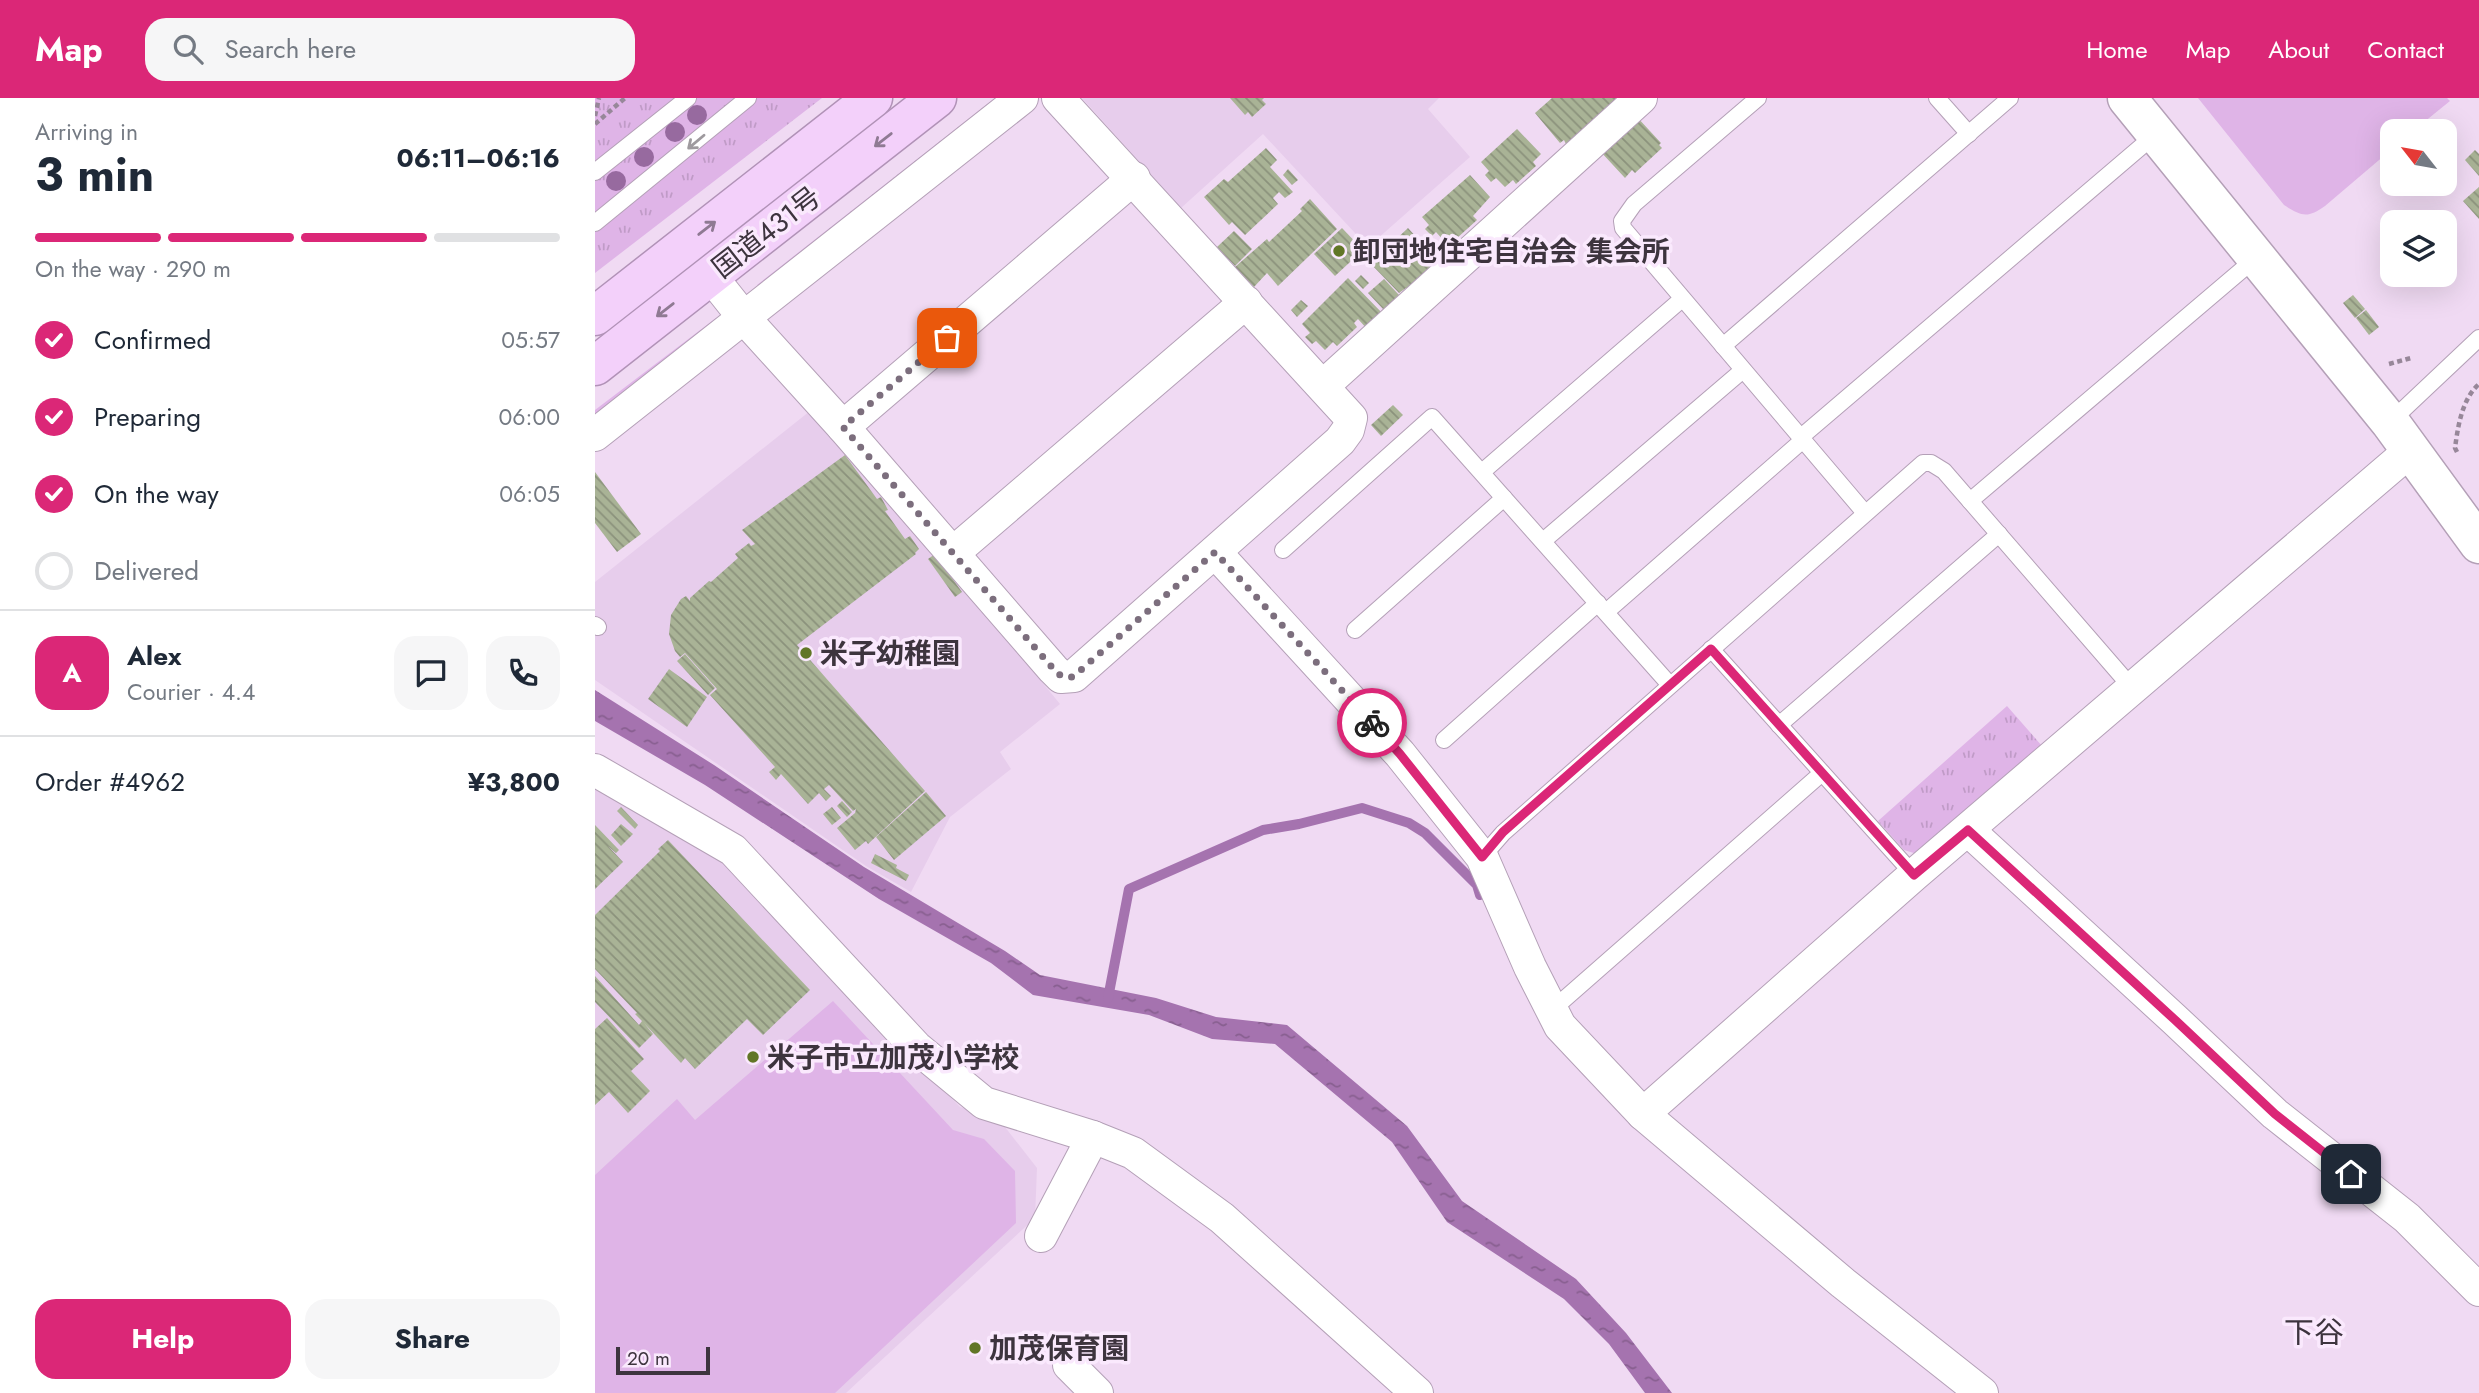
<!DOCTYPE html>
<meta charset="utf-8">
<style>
:root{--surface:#fff;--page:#f6f6f7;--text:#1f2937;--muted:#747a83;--line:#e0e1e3;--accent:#db2777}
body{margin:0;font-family:Jost,"Noto Sans JP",sans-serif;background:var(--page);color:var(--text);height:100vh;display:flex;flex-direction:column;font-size:26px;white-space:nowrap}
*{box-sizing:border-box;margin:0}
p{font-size:23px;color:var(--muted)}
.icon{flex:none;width:38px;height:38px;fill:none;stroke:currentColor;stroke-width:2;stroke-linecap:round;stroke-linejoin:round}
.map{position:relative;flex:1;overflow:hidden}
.panel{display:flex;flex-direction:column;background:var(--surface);width:595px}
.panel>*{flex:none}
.needle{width:46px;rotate:301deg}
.controls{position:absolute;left:1785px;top:21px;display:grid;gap:14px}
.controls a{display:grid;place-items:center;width:77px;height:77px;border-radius:14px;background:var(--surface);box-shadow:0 7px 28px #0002;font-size:35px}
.scale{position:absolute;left:21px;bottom:18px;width:94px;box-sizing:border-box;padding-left:7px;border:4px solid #3d343e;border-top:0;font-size:19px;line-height:24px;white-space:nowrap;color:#3d343e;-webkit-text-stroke:5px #fae9fd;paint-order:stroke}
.pin{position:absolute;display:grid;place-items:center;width:60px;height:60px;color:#fff;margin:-30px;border-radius:14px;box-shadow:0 4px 10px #0006}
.courier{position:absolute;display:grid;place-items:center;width:70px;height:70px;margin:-35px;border:5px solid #db2777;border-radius:50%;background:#fff;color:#222;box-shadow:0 2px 9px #0007}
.head em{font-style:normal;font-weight:700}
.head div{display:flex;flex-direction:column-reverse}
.head{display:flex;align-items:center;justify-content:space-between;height:119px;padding:0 35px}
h1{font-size:46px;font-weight:700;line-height:52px}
.bar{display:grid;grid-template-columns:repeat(4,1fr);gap:10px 7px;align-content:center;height:84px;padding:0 35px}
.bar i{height:9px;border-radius:5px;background:var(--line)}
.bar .current{background:var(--accent)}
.bar p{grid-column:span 4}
.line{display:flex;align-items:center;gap:18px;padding:0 35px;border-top:2px solid var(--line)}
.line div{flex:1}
.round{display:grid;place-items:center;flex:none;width:74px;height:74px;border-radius:21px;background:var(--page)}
ol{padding:0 35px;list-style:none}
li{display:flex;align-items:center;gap:21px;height:77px}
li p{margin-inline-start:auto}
li .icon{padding:7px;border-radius:50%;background:var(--accent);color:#fff;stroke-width:4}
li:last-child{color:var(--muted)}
li i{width:38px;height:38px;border:4px solid var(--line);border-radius:50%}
.action{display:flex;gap:14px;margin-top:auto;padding:14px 35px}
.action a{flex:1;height:80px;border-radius:21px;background:var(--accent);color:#fff;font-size:28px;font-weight:700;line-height:80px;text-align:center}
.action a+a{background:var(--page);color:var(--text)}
header{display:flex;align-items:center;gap:42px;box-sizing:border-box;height:98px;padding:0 35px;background:var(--accent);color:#fff}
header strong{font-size:33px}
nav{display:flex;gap:38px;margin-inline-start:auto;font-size:24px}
.search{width:490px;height:63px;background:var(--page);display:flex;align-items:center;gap:18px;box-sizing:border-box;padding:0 24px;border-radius:21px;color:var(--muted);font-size:26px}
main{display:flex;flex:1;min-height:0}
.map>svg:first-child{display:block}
.built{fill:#e7cdec}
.grass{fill:url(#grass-tufts)}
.pitch{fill:#dfb4e7}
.water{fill:url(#water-ripples)}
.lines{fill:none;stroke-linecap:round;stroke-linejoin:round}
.stream{stroke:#a573af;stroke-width:10}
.building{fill:url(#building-back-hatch)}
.service-casing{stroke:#b4a0b7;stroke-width:18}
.minor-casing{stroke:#b4a0b7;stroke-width:34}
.tertiary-casing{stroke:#b4a0b7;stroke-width:41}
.trunk-casing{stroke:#b192b7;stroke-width:41}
.path{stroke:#978799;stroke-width:4.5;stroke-dasharray:5 3.5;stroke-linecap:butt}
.service{stroke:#fff;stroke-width:16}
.minor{stroke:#fff;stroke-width:32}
.tertiary{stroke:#fff;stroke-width:38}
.trunk{stroke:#f3d0fa;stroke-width:38}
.tree{fill:#976a9f}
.oneway{stroke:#8f7a93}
.oneway2{stroke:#9e9a9e}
.done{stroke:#7c6e7d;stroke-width:7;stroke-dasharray:0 12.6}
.route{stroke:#db2777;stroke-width:9}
.poi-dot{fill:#617626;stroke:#fae9fd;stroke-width:2.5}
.labels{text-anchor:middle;stroke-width:7;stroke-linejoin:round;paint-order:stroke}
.street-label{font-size:28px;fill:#3d343e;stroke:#fae9fd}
.poi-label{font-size:28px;font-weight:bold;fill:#3d343e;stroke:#fae9fd;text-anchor:start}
.neighbourhood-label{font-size:30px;fill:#3d343e;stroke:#fae9fd}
</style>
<header>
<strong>Map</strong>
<div class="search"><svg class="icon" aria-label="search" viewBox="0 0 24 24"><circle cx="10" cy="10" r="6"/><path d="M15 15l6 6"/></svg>Search here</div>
<nav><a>Home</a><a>Map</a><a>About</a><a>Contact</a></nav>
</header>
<main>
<section class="panel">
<div class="head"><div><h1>3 min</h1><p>Arriving in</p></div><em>06:11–06:16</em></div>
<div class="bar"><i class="current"></i><i class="current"></i><i class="current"></i><i></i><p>On the way · 290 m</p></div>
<ol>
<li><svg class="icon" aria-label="check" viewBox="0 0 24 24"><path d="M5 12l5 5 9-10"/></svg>Confirmed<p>05:57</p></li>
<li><svg class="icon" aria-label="check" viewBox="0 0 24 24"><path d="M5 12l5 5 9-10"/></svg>Preparing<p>06:00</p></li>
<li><svg class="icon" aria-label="check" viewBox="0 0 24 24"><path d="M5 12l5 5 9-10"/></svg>On the way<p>06:05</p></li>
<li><i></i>Delivered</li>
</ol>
<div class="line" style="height:126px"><b class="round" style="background:var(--accent);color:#fff">A</b><div><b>Alex</b><p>Courier · 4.4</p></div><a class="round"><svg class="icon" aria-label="chat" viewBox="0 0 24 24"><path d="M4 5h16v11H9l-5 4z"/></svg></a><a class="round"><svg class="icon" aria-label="phone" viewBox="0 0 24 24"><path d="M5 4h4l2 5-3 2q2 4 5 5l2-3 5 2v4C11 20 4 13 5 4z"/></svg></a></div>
<div class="line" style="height:91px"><div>Order #4962</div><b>¥3,800</b></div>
<div class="action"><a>Help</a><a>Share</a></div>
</section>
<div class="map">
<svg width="1884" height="1295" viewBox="0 0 1884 1295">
<defs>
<pattern id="grass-tufts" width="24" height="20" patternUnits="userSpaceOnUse" patternTransform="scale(1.75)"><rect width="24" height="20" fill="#dfb4e7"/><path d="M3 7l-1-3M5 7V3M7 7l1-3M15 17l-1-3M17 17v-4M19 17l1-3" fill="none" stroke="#c09bc7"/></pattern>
<pattern id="water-ripples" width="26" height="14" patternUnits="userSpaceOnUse" patternTransform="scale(1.75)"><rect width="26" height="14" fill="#a573af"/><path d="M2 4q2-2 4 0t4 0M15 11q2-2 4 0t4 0" fill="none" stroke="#885f90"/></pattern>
<pattern id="building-back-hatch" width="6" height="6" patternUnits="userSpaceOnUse" patternTransform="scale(1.75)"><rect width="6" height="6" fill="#a9b396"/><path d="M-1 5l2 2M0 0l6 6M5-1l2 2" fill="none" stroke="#8b927c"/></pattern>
</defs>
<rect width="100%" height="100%" fill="#f0daf3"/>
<g class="built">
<path d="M487 0H844L833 11 875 59 773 149 668 36 586 110Z"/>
<path d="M215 313 337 450 465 606 405 654 416 671 355 719 316 794 271 768 0 582V484Z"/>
<path d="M0 690 121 748 267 908 365 1009 403 1020 442 1070 440 1120 251 1295H0Z"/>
</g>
<g class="grass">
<path d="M0 0H227L0 175Z"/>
<path d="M400 0H409L168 188 162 187Z"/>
<path d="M121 220 122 222 0 319V312Z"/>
<path d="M1412 608 1447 648 1322 756 1309 752 1283 723Z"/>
</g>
<g class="pitch">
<path d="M1603 0H1852L1855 3 1818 33H1797V51L1730 108C1713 120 1707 119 1689 107Z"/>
<path d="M238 903 358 1032 389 1041 420 1073 421 1125 240 1295H0V1077L82 1001 100 1022Z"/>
</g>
<path class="water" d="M0 592 119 667 269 769 410 853 445 877 561 900 621 919 692 927 812 1028 867 1103 981 1181 1031 1235 1077 1295H1050L1014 1246 969 1201 852 1124 797 1044 680 946 617 941 554 917 438 897 396 865 284 801 110 687 0 623Z"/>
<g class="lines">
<path class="stream" d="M513 900 534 791 668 732 704 726 767 710 814 725 830 735 882 787 885 797"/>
</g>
<g class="building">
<path d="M635 0H669L667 2 671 6 657 19 653 14 650 17Z"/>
<path d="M957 0H1022L1025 3 971 46 969 42 965 45 940 15Z"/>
<path d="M1042 19 1066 45 1064 47 1067 50 1040 75 1037 72 1030 80 1005 53Z"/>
<path d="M922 31 946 56 938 64 941 68 921 86 918 82 910 89 901 80 896 84 890 77 894 73 886 64Z"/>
<path d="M671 50 682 62 675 69 698 94 690 100 684 94 678 100 683 106 650 137 637 124 634 127 609 99 629 81 633 84Z"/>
<path d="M1880 52 1884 56V78L1870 62Z"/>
<path d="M693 71 703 82 697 87 688 77Z"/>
<path d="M875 77 895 99 878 118 882 122 861 141 858 137 849 143 841 134 837 138 830 131 834 127 827 119Z"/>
<path d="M1884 89V121L1868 103Z"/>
<path d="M715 101 742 131 683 188 672 175 659 189 640 169 672 141 674 144 707 113 705 111Z"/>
<path d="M747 130 768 152 740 178 719 156Z"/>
<path d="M813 130 842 162 813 192 811 190 804 195 775 165 778 163 775 160 792 144 795 147Z"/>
<path d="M639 133 657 151 640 168 622 149Z"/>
<path d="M766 177 774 185 768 191 760 183Z"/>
<path d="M753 180 789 217 773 232 763 221 759 225 762 229 742 248 738 244 730 252 721 243 717 246 710 239 715 235 707 226Z"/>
<path d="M789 181 804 197 789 212 773 195Z"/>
<path d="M1758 197 1770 211 1760 220 1748 205Z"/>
<path d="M706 202 713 208 702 219 696 212Z"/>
<path d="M1771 212 1784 229 1774 237 1761 220Z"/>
<path d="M798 307 808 317 786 338 776 327Z"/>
<path d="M250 357 282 401 286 399 293 412 290 413 310 441 315 438 324 451 320 455 321 456 202 547 330 693 273 746 271 743 260 752 242 730 260 715 261 711 258 713 234 687 229 691 236 698 231 703 224 695 213 706 186 676 181 682 174 674 180 669 115 597 122 591 90 555 85 559 80 553 74 536 76 517 86 501 91 498 95 503V500L114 483 116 484 143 460 140 456 154 445 156 448 160 446 147 432Z"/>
<path d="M0 374 46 436 22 454 0 425Z"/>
<path d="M340 456 367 494 360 499 333 461Z"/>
<path d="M90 556 120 590 113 597 82 563Z"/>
<path d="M74 571 112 599 92 629 53 601Z"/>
<path d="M331 694 351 718 299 762 281 739Z"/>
<path d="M247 703 257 714 252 719 242 708Z"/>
<path d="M26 709 43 727 40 731 22 713Z"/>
<path d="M237 709 246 720 237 727 228 716Z"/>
<path d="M26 726 38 736 26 748 16 737Z"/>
<path d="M0 727 24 752 21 755 13 748 28 764 0 791Z"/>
<path d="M73 742 215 892 168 937 152 921 100 971 90 960 86 965 49 925 58 936 44 950 0 904V878L44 927 47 923 40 916 42 915 0 871V817L65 753 63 751Z"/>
<path d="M280 756 302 767 301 770 314 777 311 783 276 765Z"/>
<path d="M12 920 49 961 36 973 55 993 33 1015 14 994 0 1007V931Z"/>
</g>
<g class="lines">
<defs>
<g id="service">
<path d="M1163 0 1039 106 1027 123 1028 130 1270 415"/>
<path d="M1342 0 1374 36"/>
<path d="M0 74 93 0"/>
<path d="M0 125 153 0"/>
<path d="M1128 248 1415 0"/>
<path d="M1795 324 1884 240"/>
<path d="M1206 339 1561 36"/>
<path d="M887 374 1087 201"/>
<path d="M1375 403 1661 160"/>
<path d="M948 443 1148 272"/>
<path d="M688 452 837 319 1075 587"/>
<path d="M1011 514 1208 342"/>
<path d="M0 527 3 529"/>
<path d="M760 532 909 400"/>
<path d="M1116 551 1319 777"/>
<path d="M1184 627 1404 436"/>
<path d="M849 642 1003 505"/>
<path d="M887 759 908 735 1328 365H1336L1349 373 1538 591"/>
<path d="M957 912 1227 675"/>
</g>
<g id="minor">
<path d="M115 177 150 221 248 329 458 571 466 579 479 578 745 343 753 332 756 320 463 0"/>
<path d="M728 288 1046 0"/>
<path d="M248 329 539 80"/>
<path d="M0 337 427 0"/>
<path d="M620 454 805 656 887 759 935 869 965 928 1048 1016 1248 1185 1387 1295"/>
<path d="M358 455 651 204"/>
<path d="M0 672 138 752 321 949 389 1005 498 1039 538 1055 627 1120 822 1295"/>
<path d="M1373 732 1579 921 1680 1016 1812 1120 1884 1192"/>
<path d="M1048 1016 1319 777 1816 352"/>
<path d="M446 1138 498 1039"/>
<path d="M474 1267 502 1295"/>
</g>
<path id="tertiary" d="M1532 0 1795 324 1884 446"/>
<g id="trunk">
<path d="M0 218 278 0"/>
<path d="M0 268 342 0"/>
</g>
</defs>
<use href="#service" class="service-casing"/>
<use href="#minor" class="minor-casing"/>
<use href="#tertiary" class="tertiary-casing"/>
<use href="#trunk" class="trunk-casing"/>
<g class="path">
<path d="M0 18 4 0"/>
<path d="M0 26 30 0"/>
<path d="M1794 266 1816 260"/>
<path d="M1862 354 1860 350C1863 328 1867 301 1884 286"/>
</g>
<use href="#service" class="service"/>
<use href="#minor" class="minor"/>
<use href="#tertiary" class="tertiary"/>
<use href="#trunk" class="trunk"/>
</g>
<g class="tree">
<circle cx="102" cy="17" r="10"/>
<circle cx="80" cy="34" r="10"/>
<circle cx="49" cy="59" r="10"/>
<circle cx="21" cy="83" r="10"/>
</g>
<defs><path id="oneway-shaft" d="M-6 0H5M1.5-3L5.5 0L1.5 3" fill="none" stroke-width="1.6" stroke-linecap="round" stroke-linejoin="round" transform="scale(1.75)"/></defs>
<g class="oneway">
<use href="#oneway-shaft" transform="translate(288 42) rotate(142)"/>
<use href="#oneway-shaft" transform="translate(112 130) rotate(-38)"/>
<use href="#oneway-shaft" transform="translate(70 212) rotate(142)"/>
</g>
<use class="oneway2" href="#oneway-shaft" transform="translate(101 44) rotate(140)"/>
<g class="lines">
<path class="done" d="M352 240 248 329 463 576 474 580 479 578 620 454 777 625"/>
<path class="route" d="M777 625 805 656 887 759 908 734 1116 551 1319 777 1373 732 1579 921 1680 1016 1756 1076"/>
</g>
<g class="poi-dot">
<circle cx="744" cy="153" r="7"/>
<circle cx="211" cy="555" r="7"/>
<circle cx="158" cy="959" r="7"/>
<circle cx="380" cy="1250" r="7"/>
</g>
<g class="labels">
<g class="street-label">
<text transform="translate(171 134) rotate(-38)" y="10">国道431号</text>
</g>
<g class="poi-label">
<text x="758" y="163">卸団地住宅自治会 集会所</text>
<text x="225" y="565">米子幼稚園</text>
<text x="172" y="969">米子市立加茂小学校</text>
<text x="394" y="1260">加茂保育園</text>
</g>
<g class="neighbourhood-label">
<text x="1719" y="1245">下谷</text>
</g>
</g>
</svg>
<div class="controls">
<a><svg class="needle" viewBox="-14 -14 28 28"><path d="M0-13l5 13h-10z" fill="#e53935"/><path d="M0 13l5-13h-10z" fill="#747a83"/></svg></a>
<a><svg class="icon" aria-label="layers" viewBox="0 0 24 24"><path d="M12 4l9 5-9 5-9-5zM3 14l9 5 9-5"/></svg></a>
</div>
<div class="scale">20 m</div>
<div class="pin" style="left:352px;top:240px;background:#ea580c"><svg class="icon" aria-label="bag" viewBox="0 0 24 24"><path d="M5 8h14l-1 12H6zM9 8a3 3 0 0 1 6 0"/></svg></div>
<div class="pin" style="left:1756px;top:1076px;background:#1f2937"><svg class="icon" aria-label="home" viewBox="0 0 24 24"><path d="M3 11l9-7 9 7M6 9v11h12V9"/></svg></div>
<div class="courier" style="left:777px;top:625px"><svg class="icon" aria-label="bike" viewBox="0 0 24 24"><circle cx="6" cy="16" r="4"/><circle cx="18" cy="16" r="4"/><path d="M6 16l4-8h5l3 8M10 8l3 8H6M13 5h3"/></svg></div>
</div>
</main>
